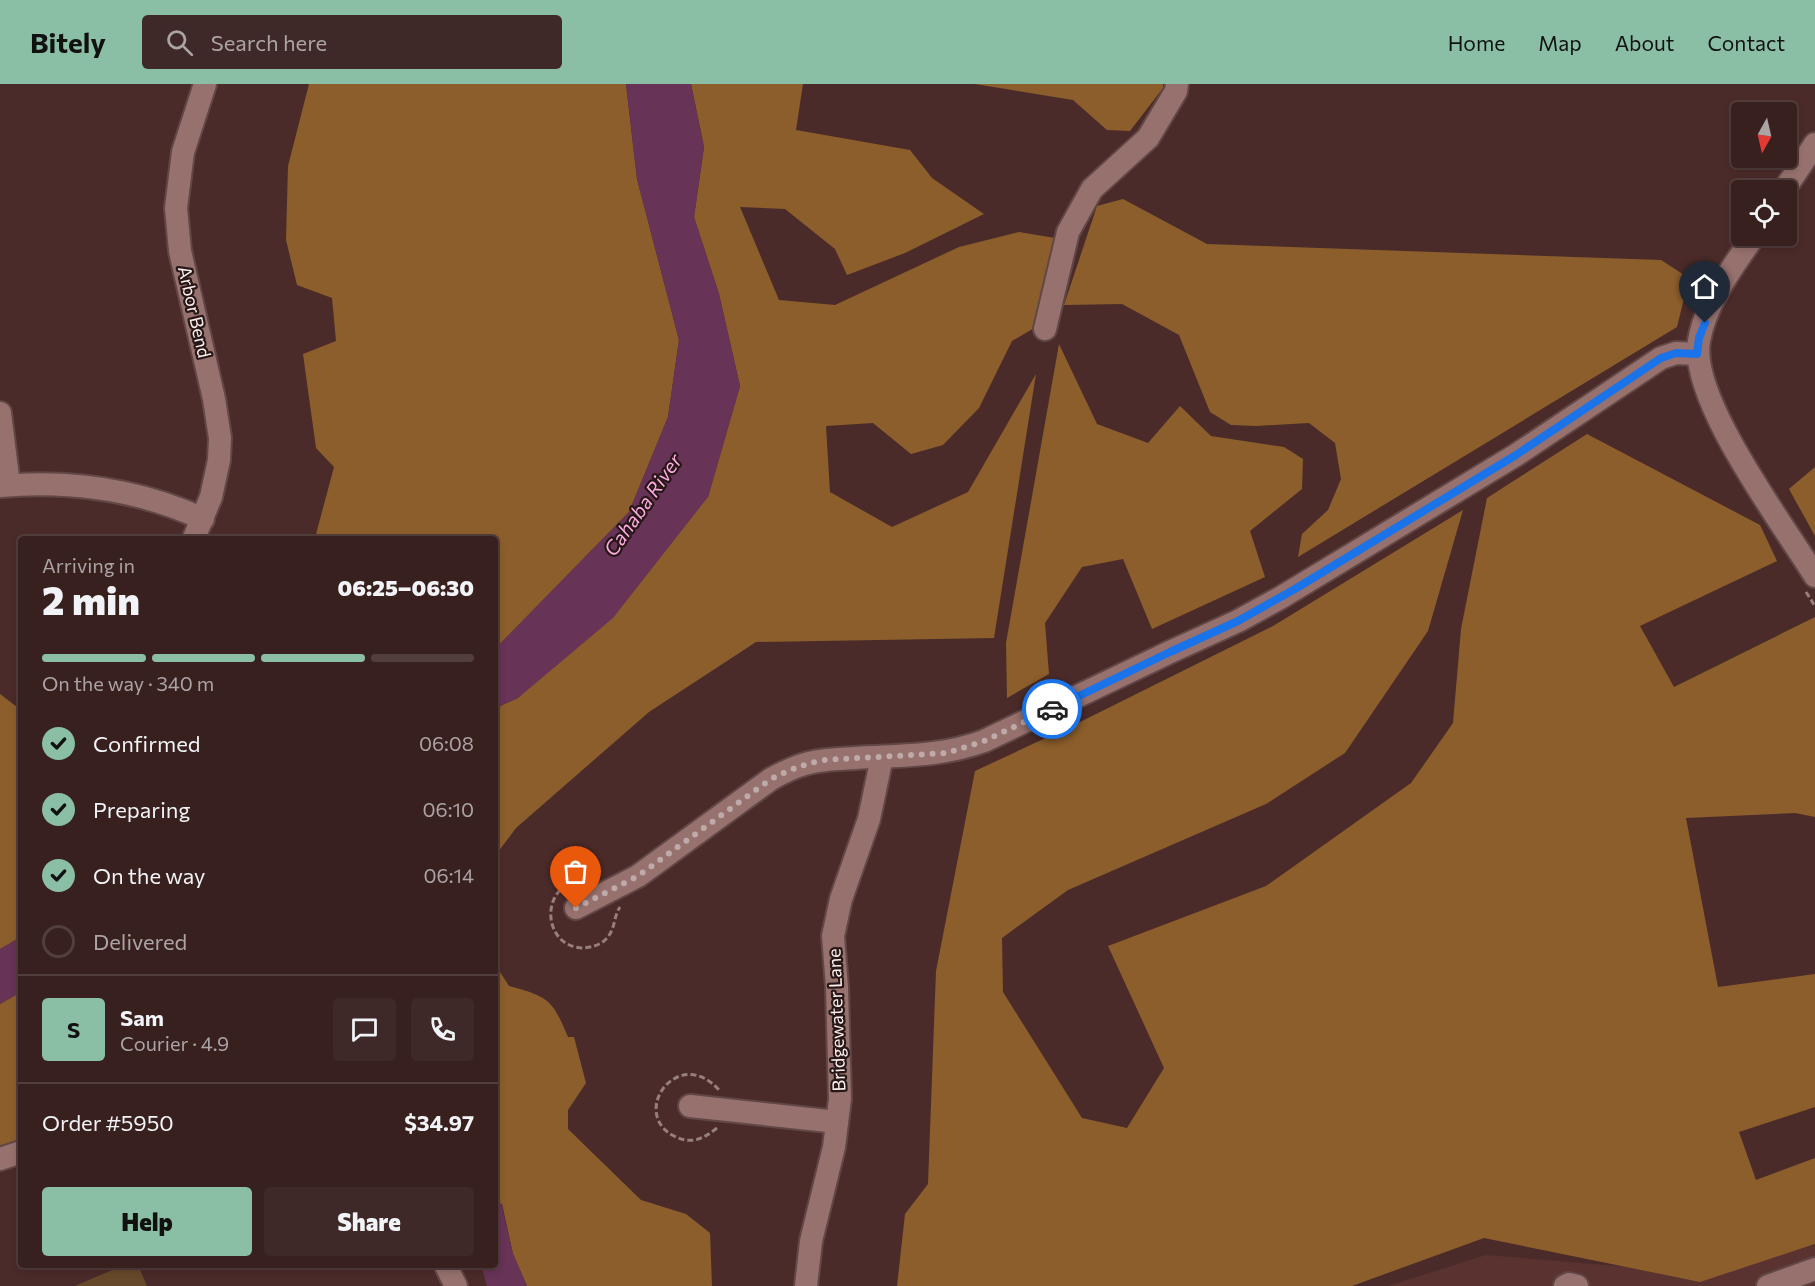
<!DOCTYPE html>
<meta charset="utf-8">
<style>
:root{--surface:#38201f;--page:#3f2828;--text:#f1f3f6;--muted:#aba3a4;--line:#523e3d;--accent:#8abfa5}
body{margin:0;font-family:Commissioner,sans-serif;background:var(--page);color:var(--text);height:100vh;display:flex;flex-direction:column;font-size:22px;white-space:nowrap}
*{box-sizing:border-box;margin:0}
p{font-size:20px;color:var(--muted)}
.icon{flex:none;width:33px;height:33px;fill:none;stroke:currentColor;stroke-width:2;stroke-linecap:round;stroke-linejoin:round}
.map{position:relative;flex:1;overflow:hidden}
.sheet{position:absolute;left:18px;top:452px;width:480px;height:732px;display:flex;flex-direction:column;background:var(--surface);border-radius:6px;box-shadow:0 3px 9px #0003,0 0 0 2px var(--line)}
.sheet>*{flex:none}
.needle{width:39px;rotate:188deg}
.buttons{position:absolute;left:1731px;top:18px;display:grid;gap:12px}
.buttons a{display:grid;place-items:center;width:66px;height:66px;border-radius:6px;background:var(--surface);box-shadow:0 3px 9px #0003,0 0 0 2px var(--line);font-size:30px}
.pin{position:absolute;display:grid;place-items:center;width:51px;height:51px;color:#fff;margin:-62px -26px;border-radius:50% 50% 50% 0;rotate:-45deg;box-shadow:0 0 6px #0007}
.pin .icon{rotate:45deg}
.courier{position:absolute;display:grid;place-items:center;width:60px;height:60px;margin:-30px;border:4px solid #1a73e8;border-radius:50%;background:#fff;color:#222;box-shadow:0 2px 8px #0007}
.summary em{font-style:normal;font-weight:800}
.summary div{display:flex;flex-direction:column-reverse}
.summary{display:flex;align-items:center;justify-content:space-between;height:102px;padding:0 24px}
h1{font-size:39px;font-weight:800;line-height:45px}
.bar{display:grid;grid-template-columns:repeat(4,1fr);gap:9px 6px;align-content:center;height:72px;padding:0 24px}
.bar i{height:8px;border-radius:4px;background:var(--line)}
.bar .selected{background:var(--accent)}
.bar p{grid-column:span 4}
.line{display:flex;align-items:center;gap:15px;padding:0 24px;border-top:2px solid var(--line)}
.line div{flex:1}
.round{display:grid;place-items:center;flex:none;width:63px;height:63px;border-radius:6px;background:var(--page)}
ol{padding:0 24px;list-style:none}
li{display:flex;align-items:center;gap:18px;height:66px}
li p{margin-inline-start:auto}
li .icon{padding:6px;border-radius:50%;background:var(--accent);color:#111;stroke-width:4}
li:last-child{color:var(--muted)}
li i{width:33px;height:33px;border:3px solid var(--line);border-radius:50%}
.cta{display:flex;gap:12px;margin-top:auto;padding:12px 24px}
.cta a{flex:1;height:69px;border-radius:6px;background:var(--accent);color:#111;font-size:24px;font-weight:800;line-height:69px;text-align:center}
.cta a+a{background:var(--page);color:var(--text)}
header{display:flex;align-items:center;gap:36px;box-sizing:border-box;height:84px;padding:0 30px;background:var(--accent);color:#111}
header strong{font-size:28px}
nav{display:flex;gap:33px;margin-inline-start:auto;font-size:21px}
.search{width:420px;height:54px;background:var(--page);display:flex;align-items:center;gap:15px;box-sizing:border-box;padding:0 21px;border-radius:6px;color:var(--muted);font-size:22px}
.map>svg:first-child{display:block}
.built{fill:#5a3230}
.green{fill:#66492a}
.forest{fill:#8c5e2c}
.water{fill:#673357}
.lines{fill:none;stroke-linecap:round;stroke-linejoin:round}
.minor-casing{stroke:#614746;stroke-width:26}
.path{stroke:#977f7e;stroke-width:3;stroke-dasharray:6 3;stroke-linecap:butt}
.minor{stroke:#97716e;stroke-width:22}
.done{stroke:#beaaa9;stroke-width:6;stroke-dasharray:0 10.8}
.route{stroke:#1a73e8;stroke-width:8}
.labels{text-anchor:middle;stroke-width:4.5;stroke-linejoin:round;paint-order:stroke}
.street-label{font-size:18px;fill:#fcefee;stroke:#271817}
.water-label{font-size:20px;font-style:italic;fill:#feabe2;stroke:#271817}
</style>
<header>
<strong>Bitely</strong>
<div class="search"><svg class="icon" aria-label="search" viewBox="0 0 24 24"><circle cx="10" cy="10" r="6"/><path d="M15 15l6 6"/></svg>Search here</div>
<nav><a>Home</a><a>Map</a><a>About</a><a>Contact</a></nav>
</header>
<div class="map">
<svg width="1815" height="1202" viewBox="0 0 1815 1202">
<rect width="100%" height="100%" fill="#4b2b29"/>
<path class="built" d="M1815 1161V1202H1388L1486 1171 1714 1190Z"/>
<path class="green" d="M126 1180 138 1181 147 1202H75Z"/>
<g class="forest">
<path d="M309 0H626L637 95 679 256 668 333 629 428 495 565V454H315L334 383 316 364 303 270 336 257 332 214 297 201 286 156 288 82Z"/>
<path d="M691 0H803L796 46 910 66 932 94 984 130 905 169 847 191 835 165 785 125 740 123 779 216 835 221 959 163 1019 148 1061 155 1041 240 1012 257 979 324 943 361 911 370 873 339 826 342 830 408 892 443 968 408 1036 290 994 554 756 558 649 628 516 744 495 772V627L502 621 518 614 708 413 740 302 719 210 694 133 704 63Z"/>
<path d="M975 0H1163V4L1130 47 1107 46 1073 16Z"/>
<path d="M1123 115 1207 160 1661 176 1689 194 1677 243 1298 473 1302 450 1328 426 1341 395 1335 359 1309 339 1256 342 1231 341 1210 328 1179 251 1122 220 1064 221 1097 122Z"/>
<path d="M1059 260 1097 340 1148 359 1180 322 1211 352 1284 363 1303 375 1302 405 1250 447 1265 493 1152 545 1123 475 1082 483 1045 539 1049 590 1007 614 1006 559Z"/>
<path d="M1587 350 1760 441 1777 477 1640 542 1674 603 1815 533V733L1795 729 1686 734 1718 903 1815 890V1023L1739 1048 1756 1096 1815 1074V1160L1700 1198 1484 1154 1352 1202H897L905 1130 928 1100 936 887 975 687 1082 637 1273 542 1463 426 1428 547 1345 669 1266 720 1068 806 1002 854 1003 908 1082 1034 1127 1044 1164 984 1108 862 1266 802 1411 699 1453 639 1461 545 1487 414Z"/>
<path d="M1815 383V452L1789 405Z"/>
<path d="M0 610 21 626V853L0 865Z"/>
<path d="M495 880 509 902C549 913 552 915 568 953H574L586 999 568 1026V1045L641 1116 686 1130 710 1149 712 1202H527L513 1170 502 1120 495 1121Z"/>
<path d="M21 908V1056L0 1066V920Z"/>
</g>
<g class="water">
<path d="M626 0H691L704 63 694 133 719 210 740 302 708 413 613 534 518 614 502 621 495 627V565L629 428 668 333 679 256 637 95Z"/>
<path d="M21 853V908L0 920V865Z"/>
<path d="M501 1119 513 1170 527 1202H487L481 1181 495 1180V1121Z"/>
</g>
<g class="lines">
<defs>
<g id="minor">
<path d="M1784 106 1815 60"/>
<path d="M1754 152C1733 182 1705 220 1699 257 1689 315 1783 440 1815 492"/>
<path d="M1045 245 1068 148 1092 105 1148 54 1176 7 1177 0"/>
<path d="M0 329 9 401"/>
<path d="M0 402C71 396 138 405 203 435"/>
<path d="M194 454 211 413 219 376 220 354 214 315 180 167 176 124 183 68 205 0"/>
<path d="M576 824 638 792 771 695C782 689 794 683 805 680 821 675 840 675 856 674 902 671 940 673 984 657L1170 568 1238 537 1280 514 1516 371 1661 274 1676 269 1697 270"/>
<path d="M690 1022 837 1038"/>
<path d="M0 1075 21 1068"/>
<path d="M445 1180 456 1202"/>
<path d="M806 1202 811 1157 834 1063 840 1015 837 903 833 852 841 815 869 735 882 673"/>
<path d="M1565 1202 1569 1200 1577 1202"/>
<path d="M1768 1202 1815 1185"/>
</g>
</defs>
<use href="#minor" class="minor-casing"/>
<g class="path">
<path d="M1806 508 1815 522"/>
<path d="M585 797C539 796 540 864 584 864 592 863 600 861 605 856 616 846 613 833 620 823"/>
<path d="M717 1044C703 1055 691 1061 674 1052 629 1029 678 960 719 1006"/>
</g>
<use href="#minor" class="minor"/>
</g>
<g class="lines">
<path class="done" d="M576 824 638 792 771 695C789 686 804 680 824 676L947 669 984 657 1052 625"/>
<path class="route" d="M1052 625 1170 568 1238 537 1295 505 1516 371 1661 274 1676 269 1697 270 1699 254 1705 239"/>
</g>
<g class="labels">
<g class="street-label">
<text transform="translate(194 228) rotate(77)" y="6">Arbor Bend</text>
<text transform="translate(837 936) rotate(-92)" y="6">Bridgewater Lane</text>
</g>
<g class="water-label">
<text transform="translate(643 421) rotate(-55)" y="7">Cahaba River</text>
</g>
</g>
</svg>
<div class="buttons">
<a><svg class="needle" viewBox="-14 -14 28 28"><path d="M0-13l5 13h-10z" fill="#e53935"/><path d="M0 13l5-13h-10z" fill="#aba3a4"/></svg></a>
<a><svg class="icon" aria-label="locate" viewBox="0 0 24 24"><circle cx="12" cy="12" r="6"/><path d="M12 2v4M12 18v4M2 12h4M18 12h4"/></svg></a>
</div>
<div class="pin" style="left:576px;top:824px;background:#ea580c"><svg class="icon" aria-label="bag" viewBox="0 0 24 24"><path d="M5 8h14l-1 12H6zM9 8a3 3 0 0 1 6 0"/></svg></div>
<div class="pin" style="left:1705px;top:239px;background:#1f2937"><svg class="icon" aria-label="home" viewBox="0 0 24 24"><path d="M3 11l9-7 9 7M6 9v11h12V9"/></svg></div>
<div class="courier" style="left:1052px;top:625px"><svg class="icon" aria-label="car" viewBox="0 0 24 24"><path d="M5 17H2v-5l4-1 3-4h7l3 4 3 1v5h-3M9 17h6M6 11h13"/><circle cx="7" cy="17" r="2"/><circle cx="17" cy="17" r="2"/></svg></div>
<section class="sheet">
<div class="summary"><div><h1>2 min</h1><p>Arriving in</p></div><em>06:25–06:30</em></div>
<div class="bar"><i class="selected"></i><i class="selected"></i><i class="selected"></i><i></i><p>On the way · 340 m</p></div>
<ol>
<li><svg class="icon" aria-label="check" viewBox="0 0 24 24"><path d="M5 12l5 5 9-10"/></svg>Confirmed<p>06:08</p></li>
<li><svg class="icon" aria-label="check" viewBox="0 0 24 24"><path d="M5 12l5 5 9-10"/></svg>Preparing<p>06:10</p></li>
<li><svg class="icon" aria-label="check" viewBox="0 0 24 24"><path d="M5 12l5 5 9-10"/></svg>On the way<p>06:14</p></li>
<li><i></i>Delivered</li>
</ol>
<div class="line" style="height:108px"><b class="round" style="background:var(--accent);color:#111">S</b><div><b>Sam</b><p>Courier · 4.9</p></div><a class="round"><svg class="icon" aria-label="chat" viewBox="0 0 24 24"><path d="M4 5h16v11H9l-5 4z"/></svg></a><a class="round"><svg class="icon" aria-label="phone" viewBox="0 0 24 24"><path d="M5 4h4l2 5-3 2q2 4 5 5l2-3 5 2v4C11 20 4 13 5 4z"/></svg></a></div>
<div class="line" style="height:78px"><div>Order #5950</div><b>$34.97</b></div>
<div class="cta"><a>Help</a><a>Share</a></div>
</section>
</div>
